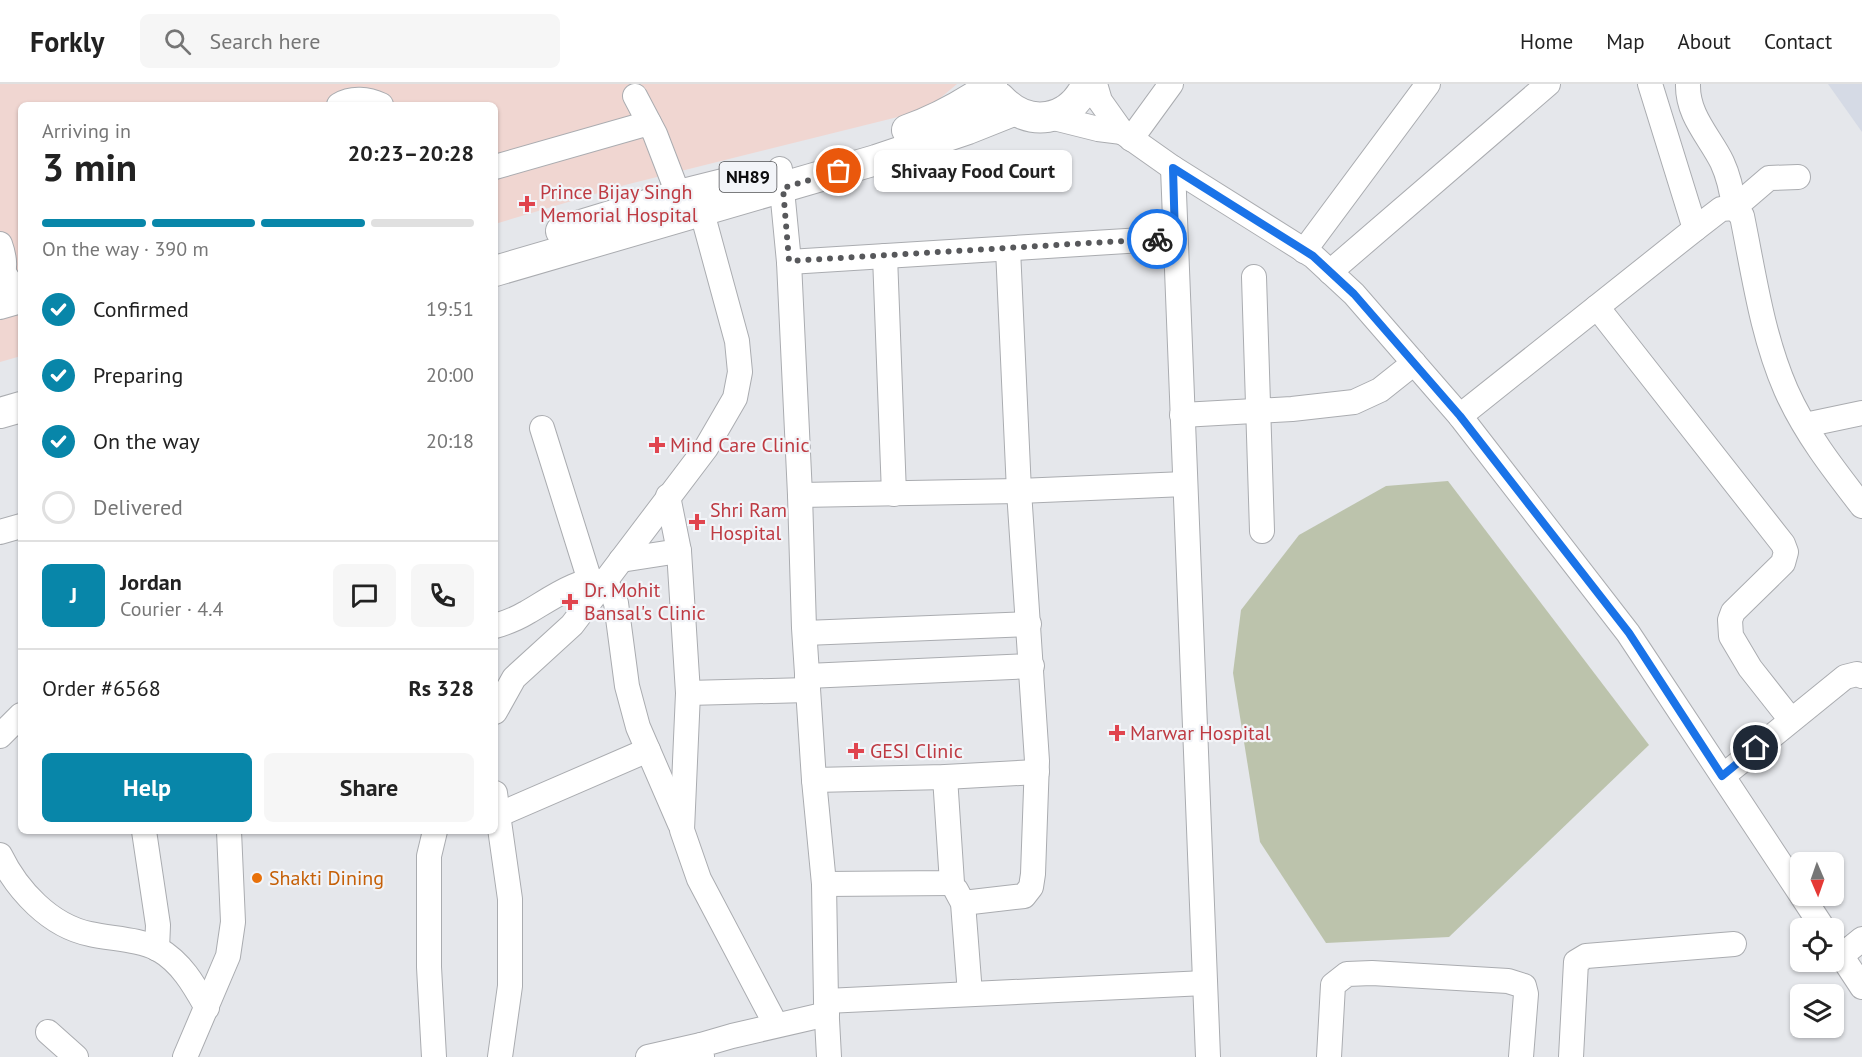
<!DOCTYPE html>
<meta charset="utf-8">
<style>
:root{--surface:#fff;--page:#f6f6f6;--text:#222;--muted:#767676;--line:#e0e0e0;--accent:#0886a9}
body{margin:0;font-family:"PT Sans",sans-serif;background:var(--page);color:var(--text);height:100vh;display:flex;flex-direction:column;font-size:22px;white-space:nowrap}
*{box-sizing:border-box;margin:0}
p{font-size:20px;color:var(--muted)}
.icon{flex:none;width:33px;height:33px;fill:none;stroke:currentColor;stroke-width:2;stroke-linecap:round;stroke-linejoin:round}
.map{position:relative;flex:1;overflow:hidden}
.panel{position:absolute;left:18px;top:18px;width:480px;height:732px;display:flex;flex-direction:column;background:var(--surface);border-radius:9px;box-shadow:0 2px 4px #0004}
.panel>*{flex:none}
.needle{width:39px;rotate:178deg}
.controls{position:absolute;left:1790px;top:768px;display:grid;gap:12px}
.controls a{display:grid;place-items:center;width:54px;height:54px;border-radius:9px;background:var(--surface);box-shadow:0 2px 4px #0004;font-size:30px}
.pin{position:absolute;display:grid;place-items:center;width:51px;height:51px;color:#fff;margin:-26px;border:3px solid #fff;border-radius:50%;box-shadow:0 2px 6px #0007}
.courier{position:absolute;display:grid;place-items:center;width:60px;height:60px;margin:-30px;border:4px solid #1a73e8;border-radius:50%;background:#fff;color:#222;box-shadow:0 2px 8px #0007}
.bubble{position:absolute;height:42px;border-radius:9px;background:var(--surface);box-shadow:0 2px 4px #0004;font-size:20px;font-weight:800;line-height:42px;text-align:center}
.summary em{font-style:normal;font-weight:800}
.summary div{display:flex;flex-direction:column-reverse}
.summary{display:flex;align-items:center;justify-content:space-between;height:102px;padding:0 24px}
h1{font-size:39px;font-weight:800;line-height:45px}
.bar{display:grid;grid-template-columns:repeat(4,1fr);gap:9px 6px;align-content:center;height:72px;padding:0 24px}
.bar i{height:8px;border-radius:4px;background:var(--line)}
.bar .active{background:var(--accent)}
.bar p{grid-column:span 4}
.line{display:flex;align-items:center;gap:15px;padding:0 24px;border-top:2px solid var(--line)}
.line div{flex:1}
.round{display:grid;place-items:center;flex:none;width:63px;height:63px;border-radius:9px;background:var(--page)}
ol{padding:0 24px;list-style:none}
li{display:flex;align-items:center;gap:18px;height:66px}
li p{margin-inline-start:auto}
li .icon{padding:6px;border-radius:50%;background:var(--accent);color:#fff;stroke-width:4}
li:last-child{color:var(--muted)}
li i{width:33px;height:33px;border:3px solid var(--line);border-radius:50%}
.cta{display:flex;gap:12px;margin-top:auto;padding:12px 24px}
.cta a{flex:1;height:69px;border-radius:9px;background:var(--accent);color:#fff;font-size:24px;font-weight:800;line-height:69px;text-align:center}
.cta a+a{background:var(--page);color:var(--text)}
header{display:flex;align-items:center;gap:36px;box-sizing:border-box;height:84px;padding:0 30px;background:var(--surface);border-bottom:2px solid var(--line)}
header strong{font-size:28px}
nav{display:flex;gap:33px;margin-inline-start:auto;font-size:21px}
.search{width:420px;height:54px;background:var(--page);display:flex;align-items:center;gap:15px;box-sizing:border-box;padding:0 21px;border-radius:9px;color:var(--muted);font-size:22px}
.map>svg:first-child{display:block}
.built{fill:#d5dae5}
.medical{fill:#f0d6d1}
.grass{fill:#bcc3ac}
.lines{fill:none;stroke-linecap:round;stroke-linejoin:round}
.minor-casing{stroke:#aaacb0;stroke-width:26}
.major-casing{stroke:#aaacb0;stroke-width:32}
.minor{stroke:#fff;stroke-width:24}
.major{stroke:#fff;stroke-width:30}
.done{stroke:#57585b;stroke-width:6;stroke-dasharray:0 10.8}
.route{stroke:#1a73e8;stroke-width:8}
.health-dot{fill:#e0444e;stroke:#f2f4f8;stroke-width:2}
.food-dot{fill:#e8710a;stroke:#f2f4f8;stroke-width:2}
.labels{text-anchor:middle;stroke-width:4.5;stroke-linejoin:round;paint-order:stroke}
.shield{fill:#f2f4f8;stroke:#505154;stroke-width:1.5}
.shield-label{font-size:18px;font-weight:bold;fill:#0b0b0d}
.health-label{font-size:20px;fill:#be3a42;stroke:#f2f4f8;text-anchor:start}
.food-label{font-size:20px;fill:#c56008;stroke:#f2f4f8;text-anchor:start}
</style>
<header>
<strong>Forkly</strong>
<div class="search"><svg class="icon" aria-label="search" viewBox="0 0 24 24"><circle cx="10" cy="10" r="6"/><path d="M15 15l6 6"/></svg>Search here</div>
<nav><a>Home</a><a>Map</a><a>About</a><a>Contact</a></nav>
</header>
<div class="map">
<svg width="1862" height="973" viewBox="0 0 1862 973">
<rect width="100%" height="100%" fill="#e5e7eb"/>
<path class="built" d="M1828 0H1862V48Z"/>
<path class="medical" d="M0 0H957L926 26 625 101 495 140V21H21V272L0 278Z"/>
<path class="grass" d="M1448 397 1649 661 1449 853 1326 859 1260 758 1233 589 1241 526 1299 451 1386 402Z"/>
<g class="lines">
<defs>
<g id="minor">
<path d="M1095 0 1100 17 1122 48 1173 84 1313 172 1354 210 1460 332 1628 549 1800 809"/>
<path d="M1650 0 1695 145"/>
<path d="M1688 0C1687 31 1709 52 1722 78 1729 93 1732 107 1734 124"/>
<path d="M635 12 655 50 685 128"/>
<path d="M339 21C352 13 368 15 381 21"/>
<path d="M1050 33 1098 45 1122 48"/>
<path d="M1131 55 1171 0"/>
<path d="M495 83 649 39"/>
<path d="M1173 84 1208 973"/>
<path d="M780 85 789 178 800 411 804 544 814 696 824 800 826 917"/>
<path d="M1734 124 1769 94 1798 93"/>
<path d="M0 160C5 174 6 185 0 200"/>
<path d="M1304 167 1428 0"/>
<path d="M885 172 894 410"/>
<path d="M789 178 1175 154"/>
<path d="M1330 188 1548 0"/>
<path d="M4 189 21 216"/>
<path d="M1254 193 1262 447"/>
<path d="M0 223 21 217"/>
<path d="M1597 223 1783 460 1786 468 1783 479 1733 528 1730 536 1731 552 1750 584 1791 636"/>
<path d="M1182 331 1292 325 1354 318 1380 306 1414 279"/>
<path d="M1460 332 1695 145 1721 125 1734 124 1742 132C1754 191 1762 251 1786 306 1805 349 1834 386 1862 422"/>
<path d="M1805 341 1862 329"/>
<path d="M542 344 590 497"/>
<path d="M800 411 1019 407 1185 400"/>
<path d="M668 412 679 467 688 609 682 746 699 795 776 941"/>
<path d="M0 448 21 442"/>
<path d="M621 476 679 467"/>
<path d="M495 542C505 539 516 535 526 529 543 520 584 489 604 499 610 502 613 512 616 519L627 602 638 643 680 740"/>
<path d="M805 549 1029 540"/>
<path d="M807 592 1032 582"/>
<path d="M688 609 808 606"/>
<path d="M495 628 514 594 572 541 706 364 735 314 740 288 737 257 697 110"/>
<path d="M0 652 21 631"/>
<path d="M1723 692 1845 593 1857 590 1862 592"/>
<path d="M814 696 945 693 1037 688"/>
<path d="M495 709 510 815V902L500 973"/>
<path d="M498 731 648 666"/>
<path d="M144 747 158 841 157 865"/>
<path d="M0 771C17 806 50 842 90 850 112 855 138 855 158 865 182 879 194 901 207 924"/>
<path d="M824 800 952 799 945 693"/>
<path d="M956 806 963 819 970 910"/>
<path d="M1802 812 1823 844"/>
<path d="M963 819 1024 812 1031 803 1033 790 1037 677 1019 407 1008 165"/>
<path d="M1833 859 1862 903"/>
<path d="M1841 872 1862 855"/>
<path d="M48 948 76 973"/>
<path d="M185 973 228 872 233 838 229 747"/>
<path d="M434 973 429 883V772L435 747"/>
<path d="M648 973 701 961"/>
<path d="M702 973 701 961 732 952 827 930"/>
<path d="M829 973 826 917 1205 899"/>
<path d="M1329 973 1333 901 1347 890 1372 889 1508 897 1524 902 1526 910 1521 973"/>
<path d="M1571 973 1576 878 1586 872 1734 860"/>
</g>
<g id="major">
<path d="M1000 14C1029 45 1069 38 1087 0"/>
<path d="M907 46C938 35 965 20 992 1"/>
<path d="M561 147 679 111 743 95"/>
<path d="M495 187 876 76 968 45 1013 27"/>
<path d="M0 329 21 323"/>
</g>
</defs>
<use href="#minor" class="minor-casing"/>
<use href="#major" class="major-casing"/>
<use href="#minor" class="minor"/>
<use href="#major" class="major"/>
</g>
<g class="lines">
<path class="done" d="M839 87 783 104 789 177 1157 155"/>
<path class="route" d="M1157 155 1175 154 1173 84 1313 172 1354 210 1460 332 1629 549 1722 692 1756 664"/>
</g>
<g class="health-dot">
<path d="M524 111h6v6h6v6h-6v6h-6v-6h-6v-6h6z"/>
<path d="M654 352h6v6h6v6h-6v6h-6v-6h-6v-6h6z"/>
<path d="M694 429h6v6h6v6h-6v6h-6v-6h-6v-6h6z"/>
<path d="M567 509h6v6h6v6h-6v6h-6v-6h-6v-6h6z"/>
<path d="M1114 640h6v6h6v6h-6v6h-6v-6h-6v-6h6z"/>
<path d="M853 658h6v6h6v6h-6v6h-6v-6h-6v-6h6z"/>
</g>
<circle class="food-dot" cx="257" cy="794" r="6"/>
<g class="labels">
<rect class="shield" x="719.5" y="78" width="57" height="30" rx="4.5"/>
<g class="shield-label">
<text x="748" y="99">NH89</text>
</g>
<g class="health-label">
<text x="540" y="115">Prince Bijay Singh<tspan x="540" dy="23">Memorial Hospital</tspan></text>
<text x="670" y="368">Mind Care Clinic</text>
<text x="710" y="433">Shri Ram<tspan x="710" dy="23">Hospital</tspan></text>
<text x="584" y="513">Dr. Mohit<tspan x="584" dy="23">Bansal's Clinic</tspan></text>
<text x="1130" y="656">Marwar Hospital</text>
<text x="870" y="674">GESI Clinic</text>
</g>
<g class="food-label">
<text x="269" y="801">Shakti Dining</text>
</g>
</g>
</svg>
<div class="controls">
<a><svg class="needle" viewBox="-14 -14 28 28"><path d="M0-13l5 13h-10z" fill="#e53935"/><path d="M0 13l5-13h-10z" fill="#767676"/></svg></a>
<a><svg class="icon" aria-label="locate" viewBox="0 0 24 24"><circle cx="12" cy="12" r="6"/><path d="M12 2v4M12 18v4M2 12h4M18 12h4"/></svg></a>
<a><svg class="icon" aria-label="layers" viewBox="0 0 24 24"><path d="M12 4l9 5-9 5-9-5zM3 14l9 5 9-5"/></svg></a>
</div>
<div class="pin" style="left:839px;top:87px;background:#ea580c"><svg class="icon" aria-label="bag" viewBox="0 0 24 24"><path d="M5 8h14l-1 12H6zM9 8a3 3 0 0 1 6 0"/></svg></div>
<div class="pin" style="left:1756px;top:664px;background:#1f2937"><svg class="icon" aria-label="home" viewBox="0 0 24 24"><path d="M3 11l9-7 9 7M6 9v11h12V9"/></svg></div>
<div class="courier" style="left:1157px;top:155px"><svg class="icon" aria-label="bike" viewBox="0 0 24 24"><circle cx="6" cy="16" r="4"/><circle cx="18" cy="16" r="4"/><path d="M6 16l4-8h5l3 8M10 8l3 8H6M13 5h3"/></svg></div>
<div class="bubble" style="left:874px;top:66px;width:198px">Shivaay Food Court</div>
<section class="panel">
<div class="summary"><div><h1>3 min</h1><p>Arriving in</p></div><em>20:23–20:28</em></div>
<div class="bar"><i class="active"></i><i class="active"></i><i class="active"></i><i></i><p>On the way · 390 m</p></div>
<ol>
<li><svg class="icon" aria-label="check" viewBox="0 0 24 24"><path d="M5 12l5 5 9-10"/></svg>Confirmed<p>19:51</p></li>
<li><svg class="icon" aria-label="check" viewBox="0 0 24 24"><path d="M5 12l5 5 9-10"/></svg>Preparing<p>20:00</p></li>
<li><svg class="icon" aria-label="check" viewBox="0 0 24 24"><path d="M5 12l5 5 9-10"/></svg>On the way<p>20:18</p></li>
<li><i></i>Delivered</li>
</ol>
<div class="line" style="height:108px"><b class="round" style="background:var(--accent);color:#fff">J</b><div><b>Jordan</b><p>Courier · 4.4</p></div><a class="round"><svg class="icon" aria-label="chat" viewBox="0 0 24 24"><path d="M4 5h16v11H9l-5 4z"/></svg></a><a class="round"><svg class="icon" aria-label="phone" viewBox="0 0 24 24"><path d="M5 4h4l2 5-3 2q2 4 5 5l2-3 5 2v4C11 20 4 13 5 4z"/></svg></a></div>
<div class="line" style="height:78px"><div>Order #6568</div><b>Rs 328</b></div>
<div class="cta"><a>Help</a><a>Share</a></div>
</section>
</div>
